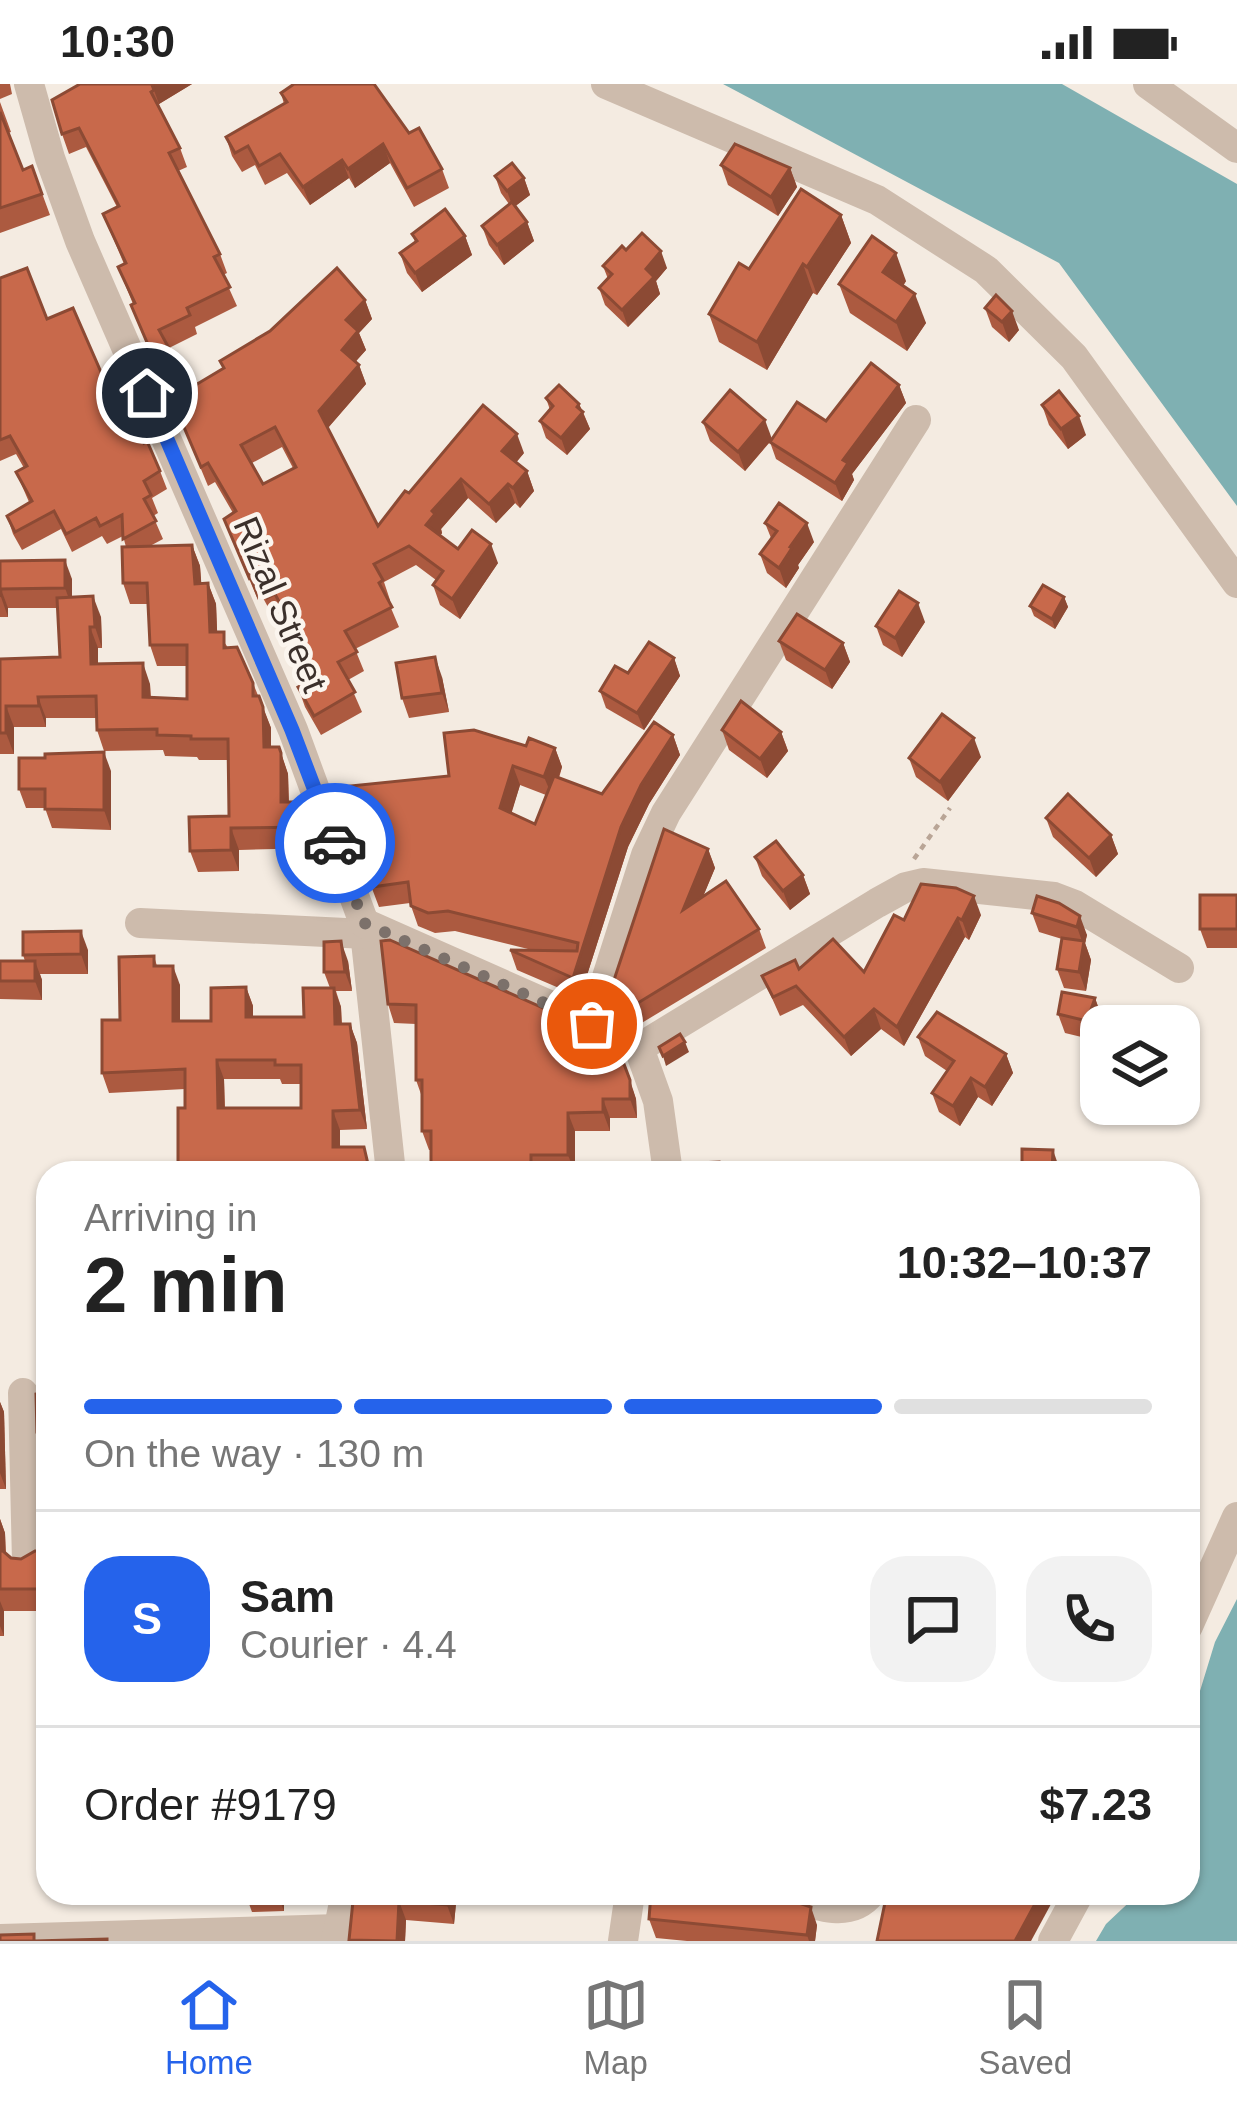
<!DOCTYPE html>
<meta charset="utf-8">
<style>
:root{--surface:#fff;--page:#f2f2f2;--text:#222;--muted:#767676;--line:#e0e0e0;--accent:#2563eb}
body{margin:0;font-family:Helvetica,sans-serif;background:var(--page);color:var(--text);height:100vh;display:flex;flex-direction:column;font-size:45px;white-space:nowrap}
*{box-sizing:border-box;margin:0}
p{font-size:39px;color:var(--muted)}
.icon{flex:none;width:66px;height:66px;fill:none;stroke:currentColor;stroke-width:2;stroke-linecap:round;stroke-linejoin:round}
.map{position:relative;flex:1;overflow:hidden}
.drawer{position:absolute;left:36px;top:1077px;width:1164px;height:744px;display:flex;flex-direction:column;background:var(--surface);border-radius:36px;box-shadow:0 3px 9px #0004}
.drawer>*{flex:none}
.buttons{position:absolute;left:1080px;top:921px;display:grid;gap:24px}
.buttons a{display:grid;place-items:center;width:120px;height:120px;border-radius:24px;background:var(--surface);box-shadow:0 3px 9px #0004;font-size:60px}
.pin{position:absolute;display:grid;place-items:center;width:102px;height:102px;color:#fff;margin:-51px;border:6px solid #fff;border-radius:50%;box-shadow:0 3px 12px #0007}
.courier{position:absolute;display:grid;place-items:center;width:120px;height:120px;margin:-60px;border:9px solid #2563eb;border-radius:50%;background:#fff;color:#222;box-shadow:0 3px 15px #0007}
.overview em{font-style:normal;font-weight:700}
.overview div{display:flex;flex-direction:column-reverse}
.overview{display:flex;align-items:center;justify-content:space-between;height:204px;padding:0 48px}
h1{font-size:78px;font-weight:700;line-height:90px}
.bar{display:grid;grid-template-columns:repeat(4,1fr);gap:18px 12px;align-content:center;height:144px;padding:0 48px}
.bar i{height:15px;border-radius:9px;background:var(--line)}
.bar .current{background:var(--accent)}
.bar p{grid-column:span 4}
.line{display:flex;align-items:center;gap:30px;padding:0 48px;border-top:3px solid var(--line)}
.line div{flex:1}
.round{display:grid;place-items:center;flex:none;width:126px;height:126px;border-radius:36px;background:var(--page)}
.status{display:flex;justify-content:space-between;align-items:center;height:84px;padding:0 60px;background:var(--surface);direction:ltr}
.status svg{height:33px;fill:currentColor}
.tab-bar{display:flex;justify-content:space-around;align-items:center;height:168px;border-top:3px solid var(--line);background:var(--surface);font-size:33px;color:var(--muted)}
.tab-bar a{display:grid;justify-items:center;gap:6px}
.tab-bar .current{color:var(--accent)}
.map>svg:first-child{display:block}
.water{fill:#7fb0b2}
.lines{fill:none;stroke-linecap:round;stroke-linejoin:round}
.path{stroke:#b9a596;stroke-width:4.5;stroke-dasharray:6 6;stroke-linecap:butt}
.minor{stroke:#cdbbac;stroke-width:30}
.wall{fill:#ac5a40;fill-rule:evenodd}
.shaded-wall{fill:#8c4a34}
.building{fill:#c8694b;stroke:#8c4a34;stroke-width:3;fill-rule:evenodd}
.done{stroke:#7c716b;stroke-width:12;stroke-dasharray:0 21.6}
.route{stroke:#2563eb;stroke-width:15}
.labels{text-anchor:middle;stroke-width:9;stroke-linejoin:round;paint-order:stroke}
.street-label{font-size:36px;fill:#3b302b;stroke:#fbf5ee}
</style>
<div class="status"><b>10:30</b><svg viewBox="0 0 49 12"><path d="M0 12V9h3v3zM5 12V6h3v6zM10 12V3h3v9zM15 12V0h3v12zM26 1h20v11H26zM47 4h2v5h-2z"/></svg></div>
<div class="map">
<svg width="1237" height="1857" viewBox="0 0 1237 1857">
<rect width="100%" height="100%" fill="#f4ebe1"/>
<g class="water">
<path d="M723 0H1062L1237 100V422L1059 179Z"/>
<path d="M1237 1515V1857H1096L1106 1840 1139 1809H1188V1646L1215 1558Z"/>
</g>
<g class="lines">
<path class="path" d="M914 775 950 724"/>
<g class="minor">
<path d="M29 0 50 74 80 157 293 646 364 839 391 1089"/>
<path d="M606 0 877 116 986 186 1074 273 1237 499"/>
<path d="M1148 0 1237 64"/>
<path d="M140 839 366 850"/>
<path d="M364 839 592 940 639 964 658 1017 668 1089"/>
<path d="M592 940 646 771 666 729 916 336"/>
<path d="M639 964 877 819 906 803 923 799 1054 813 1075 821 1179 884"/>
<path d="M23 1309 27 1478"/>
<path d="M1188 1542 1237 1433"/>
<path d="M776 1809C808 1817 847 1839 871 1809"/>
<path d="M0 1855 339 1845"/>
<path d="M336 1857 346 1809"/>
<path d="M623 1857 630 1809"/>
<path d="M1053 1857 1079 1809"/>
</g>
</g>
<g class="wall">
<path d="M0 0H10L12 10 0 15Z"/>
<path d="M78 0H192L159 20 160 26 180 64 187 83 178 87 220 170 227 189 223 191 237 222 195 243 197 250 169 264 178 287 162 296 131 221 133 220 118 183 124 180 103 130 117 123 86 63 69 70 62 50Z"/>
<path d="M380 8 409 49 442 85 449 104 414 123 390 79 355 104 349 94 310 121 287 89 265 101 255 81 242 88 232 72 226 53 284 20 281 9Z"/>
<path d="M0 18 11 48 8 49 23 86 32 82 50 131 0 149Z"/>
<path d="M721 81 790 84 797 103 778 132 728 101Z"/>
<path d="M495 92 524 94 530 111 515 122 527 138 534 157 504 181 489 161 482 142 509 120 501 109Z"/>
<path d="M841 131 851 159 817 211 813 209 767 286 719 258 709 230 749 185Z"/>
<path d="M412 150 465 152 472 171 422 208 407 189 400 169 415 158Z"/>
<path d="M626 166 667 184 656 197 660 210 628 243 605 221 599 204 608 195 603 182Z"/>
<path d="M0 194 47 235 101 288 160 387 167 405 152 414 158 429 153 432 163 455 150 462 192 461 200 482 201 499H208L216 520 217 548 253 599 271 644V663H279L288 690 289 718H299L316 764 239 766V787L198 788 190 767 229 732 228 676H199L197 673 165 672 163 666 104 667 97 646 96 634H46V643H14V670H0V575L60 573 58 524H8V533H0V477L72 495V513L101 533 102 564H98V580L150 600 151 614 187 615V582H157L150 561 148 520H130L123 499 126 463 123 452 107 460 102 452 72 468 61 445 22 466 13 450 7 432 29 418 16 388 24 384 16 370 0 377Z"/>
<path d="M906 197 903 202 926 239 907 267 850 229 839 200Z"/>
<path d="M365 216 372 235 359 249 366 266 356 277 359 281 366 300 328 344 378 442 409 409 524 369 516 378 527 387 534 407 520 424 515 419 496 439 468 414 441 445 442 449 440 452 458 465 498 479 460 535 440 521 433 501 436 496 416 481 384 498 390 516 388 517 399 543 355 565 364 587 348 596 362 628 321 651 305 623 298 603 305 599 300 585 302 584 290 556 295 553 282 530 274 534 257 503 258 516 224 435 233 429 215 398 208 402 172 315 223 285 220 277ZM282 363 293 384 263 400 252 379Z"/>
<path d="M985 224 1019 246 1009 258 992 243Z"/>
<path d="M899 301 906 319 852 390 854 396 842 417 776 375 770 358 745 387 710 357 703 338 772 354 826 337Z"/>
<path d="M546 314 579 320 583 328 590 345 567 371 546 354 540 337 550 326Z"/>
<path d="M1042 321 1086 351 1068 365 1049 341Z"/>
<path d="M765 439 814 458 798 481 799 484 786 504 767 489 760 470 771 454Z"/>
<path d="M1064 513 1068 523 1055 545 1034 532 1030 522Z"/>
<path d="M925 538 902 573 883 561 876 542Z"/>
<path d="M779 557 843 559 850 578 832 605 786 576Z"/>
<path d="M674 574 680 592 644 646 606 624 600 607Z"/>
<path d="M442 593 449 628 409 634 402 614Z"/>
<path d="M722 646 781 648 788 667 767 694 729 666Z"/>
<path d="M673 651 680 671 649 720 628 763 580 913 517 886 510 866 536 867 455 847 435 849 418 842 410 819 379 823 365 786 364 772 356 752 449 692 526 662 555 664 562 683 559 694 602 710ZM520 701 546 711 535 740 511 729Z"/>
<path d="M981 673 948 717 916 693 909 674Z"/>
<path d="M111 687V746L52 744 45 724H26L19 705Z"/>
<path d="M1046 734 1111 751 1118 770 1096 793 1053 753Z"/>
<path d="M708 765 715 784 703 812 759 845 766 864 640 940 638 937V942L616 930 609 911Z"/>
<path d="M755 773 803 791 810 810 790 826 762 792Z"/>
<path d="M1237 811V864H1207L1200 845Z"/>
<path d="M1059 819 1087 851 1085 859 1091 876 1086 907 1064 904 1057 885 1062 855 1039 848 1032 829Z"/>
<path d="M981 831 969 856 965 853 904 962 881 945 851 972 803 921 780 932 762 892 799 885 864 888 904 836Z"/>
<path d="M381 857 616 959 636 1015 637 1034H610V1047H575V1089H435L431 1079V1066H429L422 1047V1013L416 996V940L394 939 388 920Z"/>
<path d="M88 866V890H40L42 896V916L0 915V877H25L23 871Z"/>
<path d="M154 872 157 882 180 901V937H211L246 903 253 922V933H304L330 904 324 888 348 877 352 907H336L341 923 342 940H350L357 959 367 1045 340 1046 178 1080 185 1024V1005L109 1009 102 989 120 936ZM224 995H280L282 1000H301V1024H225Z"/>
<path d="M1095 914 1102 934 1094 956 1065 949 1058 930Z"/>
<path d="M918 953 1006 970 1013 989 992 1022 978 1013 960 1042 939 1028 932 1009 947 987 925 972Z"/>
<path d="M48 1308V1366H44L37 1348Z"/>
<path d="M0 1318 4 1328 6 1405H0Z"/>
<path d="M0 1435 5 1449 6 1469 11 1474 21 1475 48 1467V1530L47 1527H4V1552H0Z"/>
<path d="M145 1809H213V1819H148Z"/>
<path d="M245 1809H284V1827L252 1828Z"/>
<path d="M457 1809 454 1840 406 1836 405 1857H350L353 1817Z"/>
<path d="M649 1809H769L817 1841 815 1857H687L656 1854 649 1835 651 1815Z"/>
</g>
<g class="shaded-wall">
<path d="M154 0H192L159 20 152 1Z"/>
<path d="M383 60 390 79 355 104 348 85Z"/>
<path d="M342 76 349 94 310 121 303 103Z"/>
<path d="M790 84 797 103 778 132 771 113Z"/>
<path d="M524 94 530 111 513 124 507 107Z"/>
<path d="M841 131 851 159 817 211 807 183Z"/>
<path d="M527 138 534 157 504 181 497 161Z"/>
<path d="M465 152 472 171 422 208 415 189Z"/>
<path d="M661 167 667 184 656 197 660 210 628 243 622 226 646 185Z"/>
<path d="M896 169 906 197 893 217 883 188Z"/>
<path d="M803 180 813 209 767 286 757 258Z"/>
<path d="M915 210 926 239 907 267 896 238Z"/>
<path d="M365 216 372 235 359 249 366 266 349 285 342 266 346 236Z"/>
<path d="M1012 227 1019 246 1009 258 1002 238Z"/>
<path d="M359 281 366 300 326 346 319 327Z"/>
<path d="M899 301 906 319 852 390 854 396 842 417 835 399 843 376Z"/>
<path d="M579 320 590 345 567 371 561 354Z"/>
<path d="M1079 332 1086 351 1068 365 1061 345Z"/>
<path d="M765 336 772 355 745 387 738 368Z"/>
<path d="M517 350 524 369 510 386 502 367Z"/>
<path d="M527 387 534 407 520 424 513 404Z"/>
<path d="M461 395 468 414 441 445 442 449 434 461 426 441 432 427Z"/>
<path d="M508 400 515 419 496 439 489 420Z"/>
<path d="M807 439 814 458 798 481 799 484 786 504 779 484 790 463Z"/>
<path d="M491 460 498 479 460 535 452 515Z"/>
<path d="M192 461 200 482 203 521 195 500Z"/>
<path d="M65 476 72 495V523L65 504Z"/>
<path d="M250 483 257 503 258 516 250 496Z"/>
<path d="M208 499 216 520 218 569 210 548Z"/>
<path d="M1 505 8 524V533L1 513Z"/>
<path d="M93 512 101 533 102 564 95 543Z"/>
<path d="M1064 513 1068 523 1055 545 1052 535Z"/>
<path d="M918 519 925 538 902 573 895 554Z"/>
<path d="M90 543 98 564V601L91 580Z"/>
<path d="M843 559 850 578 832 605 825 586Z"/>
<path d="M435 573 442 593 449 628 442 609Z"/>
<path d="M674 574 680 592 644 646 637 629Z"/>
<path d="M143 579 150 600 151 634 143 613Z"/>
<path d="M38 613 46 634V643L39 622Z"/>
<path d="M6 622 14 643V670L6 649Z"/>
<path d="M263 623 271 644V684L264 663Z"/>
<path d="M781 648 788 667 767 694 760 675Z"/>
<path d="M673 651 680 671 649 720 628 763 580 913 573 894 621 743 641 701Z"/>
<path d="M974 654 981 673 948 717 940 698Z"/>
<path d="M555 664 562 683 552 712 544 693Z"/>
<path d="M104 668 111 687V746L104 726Z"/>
<path d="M281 669 288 690 289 739 281 718Z"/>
<path d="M513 682 520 701 507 744 500 724Z"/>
<path d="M231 744 239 766V787L231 766Z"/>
<path d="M1111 751 1118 770 1096 793 1089 774Z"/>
<path d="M708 765 715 784 690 844 683 826Z"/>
<path d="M803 791 810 810 790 826 783 807Z"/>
<path d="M974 812 981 831 969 856 962 836Z"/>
<path d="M1080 832 1087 851 1085 859 1091 876 1086 907 1079 888 1083 860 1077 843Z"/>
<path d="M958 834 965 853 904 962 897 943Z"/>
<path d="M81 847 88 866V890L81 870Z"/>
<path d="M341 857 348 877 352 907 345 888Z"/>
<path d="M35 877 42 896V916L35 897Z"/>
<path d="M173 882 180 901V956L173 937Z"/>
<path d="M246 903 253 922V953L246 933Z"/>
<path d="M334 904 341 923 342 959 335 940Z"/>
<path d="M1095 914 1102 934 1094 956 1087 937Z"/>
<path d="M874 925 881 945 851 972 844 953Z"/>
<path d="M350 940 357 959 367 1045 360 1026Z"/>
<path d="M685 958 689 968 666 982 663 972Z"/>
<path d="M1006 970 1013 989 992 1022 985 1003Z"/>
<path d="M217 976 224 995 225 1043 218 1024Z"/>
<path d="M971 994 978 1013 960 1042 953 1022Z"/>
<path d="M630 996 636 1015 637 1034 630 1015Z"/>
<path d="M603 1015 610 1034V1047L603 1028Z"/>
<path d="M333 1027 340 1046V1082L333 1063Z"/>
<path d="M568 1029 575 1047V1089L568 1071Z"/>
<path d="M1053 1066 1059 1083V1089H1052Z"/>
<path d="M0 1318 4 1328 6 1405 0 1389Z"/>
<path d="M0 1435 5 1449 6 1489 0 1472Z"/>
<path d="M0 1517 4 1527V1552L0 1542Z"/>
<path d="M277 1809H284V1827Z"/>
<path d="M448 1809H457L454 1840 447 1821Z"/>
<path d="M1041 1809H1057L1031 1857H1015Z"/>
<path d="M399 1817 406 1836 405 1857H397Z"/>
<path d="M811 1823 817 1841 815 1857H809L807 1851Z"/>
</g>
<g class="building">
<path d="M80 0H154L152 1 154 6 151 8 180 64 169 69 220 170 214 173 230 203 187 224 190 231 159 246 171 268 155 277 131 221 135 219 118 183 126 179 103 130 119 122 79 44 62 50 52 16Z"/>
<path d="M294 0H374L409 49 419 44 442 85 407 104 383 60 348 85 342 76 303 103 280 70 259 82 248 62 235 69 226 53 287 18 281 9Z"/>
<path d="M0 28 23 86 32 82 42 110 0 124Z"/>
<path d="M735 60 790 84 771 113 721 81Z"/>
<path d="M512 79 524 94 507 107 495 92Z"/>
<path d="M801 105 841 131 807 183 803 180 757 258 709 230 739 179 749 185Z"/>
<path d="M512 118 527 138 497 161 482 142Z"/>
<path d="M445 125 465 152 415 189 400 169 417 157 412 150Z"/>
<path d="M642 149 661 167 646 185 654 193 622 226 599 204 612 190 603 182 622 162 626 166Z"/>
<path d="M872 152 896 169 883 188 915 210 896 238 839 200Z"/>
<path d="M27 184 47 235 73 224 101 288 109 285 144 359 147 357 160 387 144 397 151 411 144 415 156 437 123 455 122 431 100 442 96 434 66 450 54 427 15 448 7 432 32 417 16 388 27 382 10 352 0 356V194Z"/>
<path d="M337 184 365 216 346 236 358 247 342 266 359 281 319 327 378 442 405 407 409 409 483 321 517 350 502 367 527 387 513 404 508 400 489 420 461 395 432 427 435 430 426 441 458 465 472 446 491 460 452 515 433 501 443 487 409 462 374 480 383 496 379 499 392 523 345 547 357 568 338 578 355 608 314 632 298 603 307 598 300 585 305 582 290 556 297 551 275 510 267 514 250 483V496L224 435 236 427 208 379 201 383 172 315 224 284 220 277 270 247ZM275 343 296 383 263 400 241 361Z"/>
<path d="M996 211 1012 227 1002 238 985 224Z"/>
<path d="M871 279 899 301 843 376 848 379 835 399 770 358 797 318 826 337Z"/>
<path d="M559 301 579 320 577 323 583 328 561 354 540 337 553 322 546 314Z"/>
<path d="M730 306 765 336 738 368 703 338Z"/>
<path d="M1059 307 1079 332 1061 345 1042 321Z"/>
<path d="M779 419 807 439 790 463 792 464 779 484 760 470 777 447 765 439Z"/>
<path d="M192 461 195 500 208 499 210 548H224V564L237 563 253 599V612H259L263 623 264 663H279L281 669V718H299L308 743 231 744V766L190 767 189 733 229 732 228 655H191V652L157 651V645L97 646 96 612 38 613 39 622H6V649H0V575L60 573 57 514 93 512 95 543H90L91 580 143 579V613L187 615V561H150L147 499H123L122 463Z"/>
<path d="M65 476V504L1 505 0 513V477Z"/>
<path d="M1043 501 1064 513 1052 535 1030 522Z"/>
<path d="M899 507 918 519 895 554 876 542Z"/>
<path d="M797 530 843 559 825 586 779 557Z"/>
<path d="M649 558 674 574 637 629 600 607 615 582 628 589Z"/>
<path d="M435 573 442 609 402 614 396 579Z"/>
<path d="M741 617 781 648 760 675 722 646Z"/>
<path d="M942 630 974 654 940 698 909 674Z"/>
<path d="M654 638 673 651 641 701 621 743 573 894 510 866 577 867 578 859 448 827 428 829 411 822 408 798 372 803 365 786 361 752H356L350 702 449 692 444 649 474 646 526 662 529 654 555 664 544 693 513 682 500 724 535 740 554 692 602 710Z"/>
<path d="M104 668V726L45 725V705H19V674H45V670Z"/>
<path d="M1068 710 1111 751 1089 774 1046 734Z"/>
<path d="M664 745 708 765 683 826 726 797 759 845 633 922 632 918 631 923 609 911Z"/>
<path d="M776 757 803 791 783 807 755 773Z"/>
<path d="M921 800 956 804 974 812 962 836 958 834 897 943 874 925 844 953 796 902 773 913 762 892 795 876 799 885 833 855 864 888 894 831 904 836Z"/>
<rect x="1200" y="811" width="37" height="34"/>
<path d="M1037 812 1059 819 1080 832 1077 843 1032 829Z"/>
<path d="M81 847V870L23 871V848Z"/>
<path d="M1062 854 1084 857 1079 888 1057 885Z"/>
<path d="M390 856 577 939 616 959 630 996V1015H603V1028L568 1029V1071H531V1080L431 1079V1047H422V996H416V921L388 920 381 857Z"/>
<path d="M341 857 345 888H324V858Z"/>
<path d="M154 872V882H173V937H211V904L246 903V933H304L303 904H334L335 940H350L360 1026 333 1027V1063H364L368 1080 381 1089H157V1080H178V1024H185V985L102 989V936H120L119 873ZM217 976H275V981H301V1024H218Z"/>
<rect x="0" y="877" width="35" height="20"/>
<path d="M1062 908 1095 914 1087 937 1058 930Z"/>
<path d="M937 928 1006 970 985 1003 971 994 953 1022 932 1009 954 977 918 953Z"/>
<path d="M680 950 685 958 663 972 659 963Z"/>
<path d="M1022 1065 1053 1066 1052 1089H1022Z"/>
<path d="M719 1078V1089H675V1080Z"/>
<path d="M48 1308V1348H37L36 1310Z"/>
<path d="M0 1467H3L11 1474 21 1475 35 1467H48V1511H41V1505H0Z"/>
<path d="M359 1809H448L447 1821 399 1817 397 1857 349 1856 353 1817H359Z"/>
<path d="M651 1809H769L811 1823 807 1851 649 1835Z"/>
<path d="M887 1809H1041L1015 1857H877Z"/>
<path d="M34 1850V1857L107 1855V1857H0V1851Z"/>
</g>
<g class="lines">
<path class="done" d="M335 759 364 839 592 940"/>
<path class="route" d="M147 309 292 646 335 759"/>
</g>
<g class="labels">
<g class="street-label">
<text transform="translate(281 520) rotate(67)" y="13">Rizal Street</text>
</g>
</g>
</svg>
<div class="buttons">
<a><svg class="icon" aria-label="layers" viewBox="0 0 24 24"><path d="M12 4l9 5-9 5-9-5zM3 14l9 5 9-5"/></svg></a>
</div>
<div class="pin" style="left:592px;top:940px;background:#ea580c"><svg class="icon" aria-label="bag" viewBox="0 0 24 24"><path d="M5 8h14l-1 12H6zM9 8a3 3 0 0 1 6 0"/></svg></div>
<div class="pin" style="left:147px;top:309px;background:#1f2937"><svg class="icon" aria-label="home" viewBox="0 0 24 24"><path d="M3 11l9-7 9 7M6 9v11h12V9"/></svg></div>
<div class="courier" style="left:335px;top:759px"><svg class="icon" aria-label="car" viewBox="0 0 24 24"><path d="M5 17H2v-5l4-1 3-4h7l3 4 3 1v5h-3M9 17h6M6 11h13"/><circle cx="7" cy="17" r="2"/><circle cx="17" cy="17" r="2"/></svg></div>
<section class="drawer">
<div class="overview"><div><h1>2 min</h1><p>Arriving in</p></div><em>10:32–10:37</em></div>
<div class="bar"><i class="current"></i><i class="current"></i><i class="current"></i><i></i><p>On the way · 130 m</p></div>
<div class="line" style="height:216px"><b class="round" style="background:var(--accent);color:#fff">S</b><div><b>Sam</b><p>Courier · 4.4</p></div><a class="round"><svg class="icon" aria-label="chat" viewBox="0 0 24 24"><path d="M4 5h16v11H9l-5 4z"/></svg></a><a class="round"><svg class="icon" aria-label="phone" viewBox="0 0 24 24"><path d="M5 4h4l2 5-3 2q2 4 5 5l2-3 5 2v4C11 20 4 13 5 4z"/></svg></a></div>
<div class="line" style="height:156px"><div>Order #9179</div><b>$7.23</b></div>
</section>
</div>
<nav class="tab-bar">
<a class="current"><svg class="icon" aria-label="home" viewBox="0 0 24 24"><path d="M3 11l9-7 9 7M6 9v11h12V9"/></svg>Home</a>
<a><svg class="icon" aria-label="map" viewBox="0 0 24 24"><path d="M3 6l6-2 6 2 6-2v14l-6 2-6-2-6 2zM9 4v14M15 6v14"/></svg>Map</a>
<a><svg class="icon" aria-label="saved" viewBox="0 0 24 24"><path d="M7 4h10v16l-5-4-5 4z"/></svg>Saved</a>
</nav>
